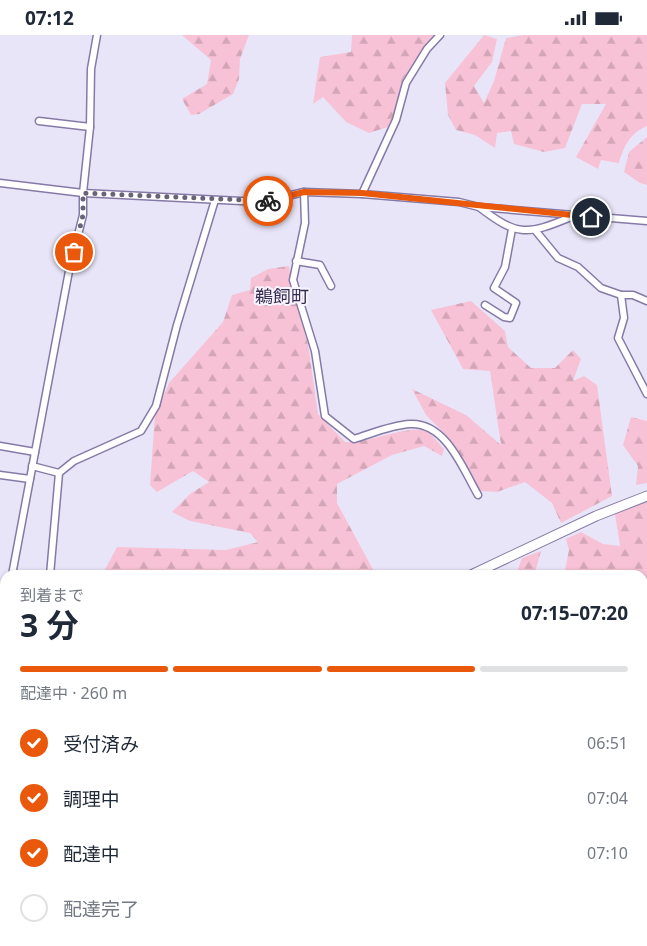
<!DOCTYPE html>
<html lang="ja">
<meta charset="utf-8">
<style>
:root{--surface:#fff;--page:#f2f2f3;--text:#1f2937;--muted:#747a83;--line:#e0e1e3;--accent:#ea580c}
body{margin:0;font-family:"Noto Sans","Noto Sans JP",sans-serif;background:var(--page);color:var(--text);height:100vh;display:flex;flex-direction:column;font-size:19px;white-space:nowrap}
*{box-sizing:border-box;margin:0}
p{font-size:16px;color:var(--muted)}
.icon{flex:none;width:28px;height:28px;fill:none;stroke:currentColor;stroke-width:2;stroke-linecap:round;stroke-linejoin:round}
.map{position:relative;flex:1;overflow:hidden}
.details{position:absolute;left:0px;top:535px;width:648px;height:376px;display:flex;flex-direction:column;background:var(--surface);border-radius:15px 15px 0 0;box-shadow:0 1px 4px #0004}
.details>*{flex:none}
.pin{position:absolute;display:grid;place-items:center;width:42px;height:42px;color:#fff;margin:-21px;border:2px solid #fff;border-radius:50%;box-shadow:0 1px 5px #0007}
.courier{position:absolute;display:grid;place-items:center;width:50px;height:50px;margin:-25px;border:4px solid #ea580c;border-radius:50%;background:#fff;color:#222;box-shadow:0 1px 6px #0007}
.summary em{font-style:normal;font-weight:700}
.summary div{display:flex;flex-direction:column-reverse}
.summary{display:flex;align-items:center;justify-content:space-between;height:85px;padding:0 20px}
h1{font-size:32px;font-weight:700;line-height:38px}
.bar{display:grid;grid-template-columns:repeat(4,1fr);gap:8px 5px;align-content:center;height:60px;padding:0 20px}
.bar i{height:6px;border-radius:4px;background:var(--line)}
.bar .selected{background:var(--accent)}
.bar p{grid-column:span 4}
ol{padding:0 20px;list-style:none}
li{display:flex;align-items:center;gap:15px;height:55px}
li p{margin-inline-start:auto}
li .icon{padding:5px;border-radius:50%;background:var(--accent);color:#fff;stroke-width:4}
li:last-child{color:var(--muted)}
li i{width:28px;height:28px;border:2px solid var(--line);border-radius:50%}
.status{display:flex;justify-content:space-between;align-items:center;height:35px;padding:0 25px;background:var(--surface);direction:ltr}
.status svg{height:14px;fill:currentColor}
.map>svg:first-child{display:block}
.forest{fill:url(#forest-firs)}
.lines{fill:none;stroke-linecap:round;stroke-linejoin:round}
.minor-casing{stroke:#857aa6;stroke-width:9}
.tertiary-casing{stroke:#857aa6;stroke-width:11}
.minor{stroke:#fff;stroke-width:6}
.tertiary{stroke:#fff;stroke-width:9}
.done{stroke:#686477;stroke-width:5;stroke-dasharray:0 9}
.route{stroke:#ea580c;stroke-width:6}
.labels{text-anchor:middle;stroke-width:4;stroke-linejoin:round;paint-order:stroke}
.quarter-label{font-size:18px;fill:#372d53;stroke:#f6f4fe}
</style>
<div class="status"><b>07:12</b><svg viewBox="0 0 49 12"><path d="M0 12V9h3v3zM5 12V6h3v6zM10 12V3h3v9zM15 12V0h3v12zM26 1h20v11H26zM47 4h2v5h-2z"/></svg></div>
<div class="map">
<svg width="647" height="911" viewBox="0 0 647 911">
<defs>
<pattern id="forest-firs" width="22" height="20" patternUnits="userSpaceOnUse" patternTransform="scale(1.25)"><rect width="22" height="20" fill="#f7c2d5"/><path d="M5 1l3.5 6h-7zM16 11l3.5 6h-7z" fill="#d3a6b7"/></pattern>
</defs>
<rect width="100%" height="100%" fill="#e9e5f9"/>
<g class="forest">
<path d="M182 0H249L240 24 239 44 233 59 199 79 191 80 182 64 207 49 211 25Z"/>
<path d="M352 0H436L403 44 398 69 388 92 369 98 346 87 323 62 313 69 320 22 351 17Z"/>
<path d="M484 0 497 4 492 27 474 51 484 68 494 46 506 3 523 0H647V91C631 97 623 112 619 128L601 125 598 134 576 122 606 69H582L565 113 544 117 514 109 511 96 497 98 495 113 475 100 456 95 448 80 445 48Z"/>
<path d="M647 102V150L640 148 624 137 629 117Z"/>
<path d="M289 231 292 256 308 309 318 379 345 407C374 408 397 392 427 395L444 414 442 421 424 411 392 420 337 449V468L376 540H102L117 512 226 515 258 507 250 498 190 486 172 477 190 459 209 447 193 436 157 457 150 450 155 380 169 348 223 287 232 260 250 255 251 243 268 234Z"/>
<path d="M471 266 505 296 508 312 531 333H555L573 315 581 324 573 346 584 341 597 350 612 461 561 488 552 468 525 447 497 457 480 456 445 399 426 380 412 354 466 380 501 410 490 336 463 334 431 275Z"/>
<path d="M631 382 647 386V448L636 450 638 431 623 410Z"/>
<path d="M643 467H647V911H240L241 906H642V540H564L569 515 566 504 581 497 603 509 620 511 615 479Z"/>
<path d="M541 516 536 534 539 540H516L522 523Z"/>
</g>
<g class="lines">
<defs>
<g id="minor">
<path d="M39 86 90 92"/>
<path d="M0 148 83 158 262 167 304 157 362 159 459 167 479 172 647 186"/>
<path d="M304 157 305 188 293 245 315 316 325 381 354 404C371 399 391 390 410 389 446 387 463 434 478 460"/>
<path d="M362 159 396 85 406 48 427 14 440 0"/>
<path d="M479 172C518 202 527 200 571 182"/>
<path d="M535 195 558 223 578 232 601 253 621 260H633L647 266"/>
<path d="M296 226 320 230 331 251"/>
<path d="M621 260 624 283 618 303 647 359"/>
<path d="M485 270 504 282 510 283 516 268 494 253 505 232 512 194"/>
<path d="M0 411 35 417"/>
<path d="M32 431 59 438"/>
<path d="M0 440 30 444"/>
<path d="M12 540 69 236 83 180V158L90 92 91 34 97 0"/>
<path d="M50 540 59 438 74 426 141 396 156 371 177 290 215 165"/>
<path d="M0 614 5 574"/>
<path d="M0 670 5 663"/>
<path d="M0 775 5 784"/>
<path d="M14 911 15 906"/>
<path d="M118 911 122 910"/>
</g>
<g id="tertiary">
<path d="M471 540 596 481 647 461"/>
<path d="M202 911 204 906"/>
</g>
</defs>
<use href="#minor" class="minor-casing"/>
<use href="#tertiary" class="tertiary-casing"/>
<use href="#minor" class="minor"/>
<use href="#tertiary" class="tertiary"/>
</g>
<g class="lines">
<path class="done" d="M74 217 83 180V158L268 166"/>
<path class="route" d="M268 166 304 157 362 158 591 182"/>
</g>
<g class="labels">
<g class="quarter-label">
<text x="282" y="268">鵜飼町</text>
</g>
</g>
</svg>
<div class="pin" style="left:74px;top:217px;background:#ea580c"><svg class="icon" aria-label="bag" viewBox="0 0 24 24"><path d="M5 8h14l-1 12H6zM9 8a3 3 0 0 1 6 0"/></svg></div>
<div class="pin" style="left:591px;top:182px;background:#1f2937"><svg class="icon" aria-label="home" viewBox="0 0 24 24"><path d="M3 11l9-7 9 7M6 9v11h12V9"/></svg></div>
<div class="courier" style="left:268px;top:166px"><svg class="icon" aria-label="bike" viewBox="0 0 24 24"><circle cx="6" cy="16" r="4"/><circle cx="18" cy="16" r="4"/><path d="M6 16l4-8h5l3 8M10 8l3 8H6M13 5h3"/></svg></div>
<section class="details">
<div class="summary"><div><h1>3 分</h1><p>到着まで</p></div><em>07:15–07:20</em></div>
<div class="bar"><i class="selected"></i><i class="selected"></i><i class="selected"></i><i></i><p>配達中 · 260 m</p></div>
<ol>
<li><svg class="icon" aria-label="check" viewBox="0 0 24 24"><path d="M5 12l5 5 9-10"/></svg>受付済み<p>06:51</p></li>
<li><svg class="icon" aria-label="check" viewBox="0 0 24 24"><path d="M5 12l5 5 9-10"/></svg>調理中<p>07:04</p></li>
<li><svg class="icon" aria-label="check" viewBox="0 0 24 24"><path d="M5 12l5 5 9-10"/></svg>配達中<p>07:10</p></li>
<li><i></i>配達完了</li>
</ol>
</section>
</div>
